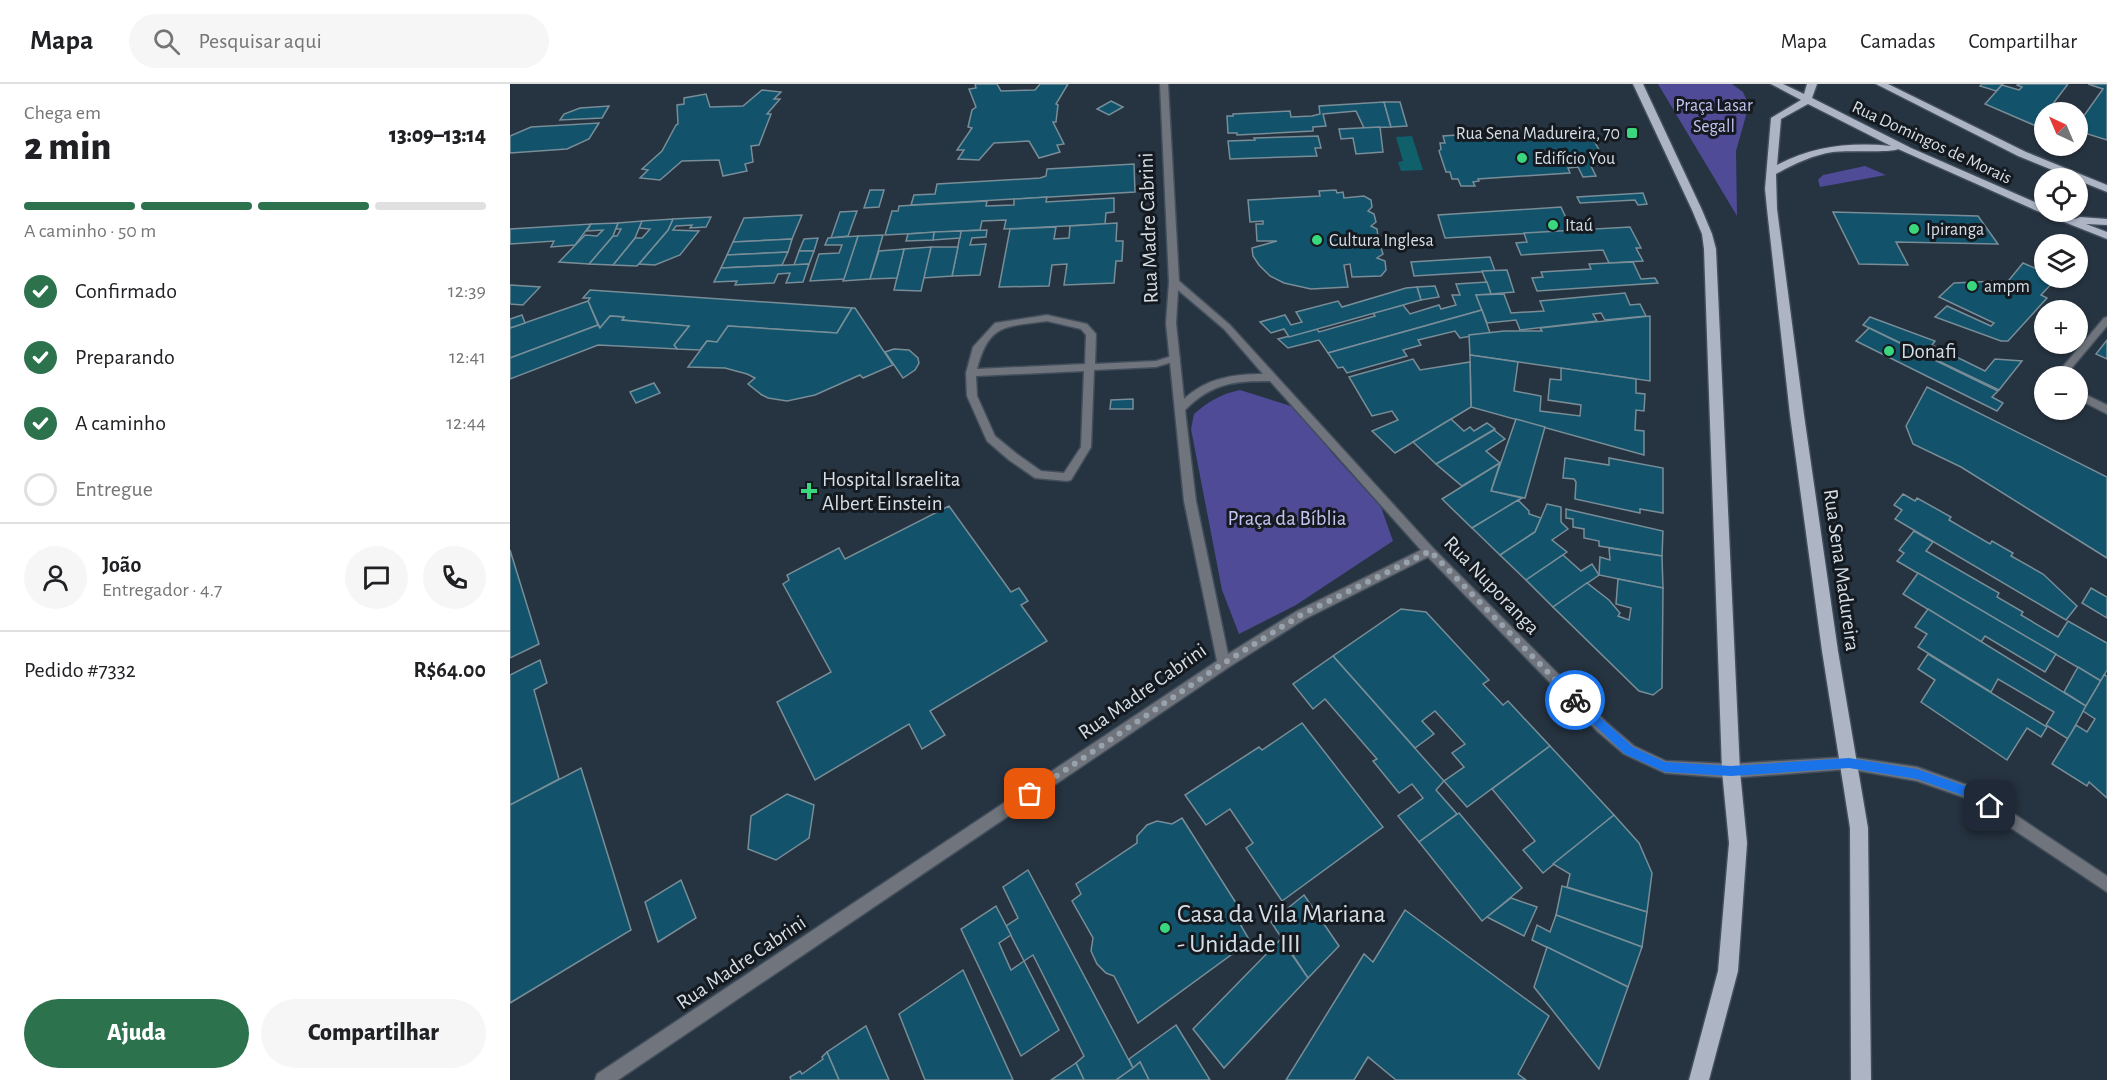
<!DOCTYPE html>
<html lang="pt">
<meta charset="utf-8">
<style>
:root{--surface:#fff;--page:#f6f6f6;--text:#202124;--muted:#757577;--line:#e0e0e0;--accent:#2c734d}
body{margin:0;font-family:"Alegreya Sans",sans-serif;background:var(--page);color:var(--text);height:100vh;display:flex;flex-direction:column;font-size:22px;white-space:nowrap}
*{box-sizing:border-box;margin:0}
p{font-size:20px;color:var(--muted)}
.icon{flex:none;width:33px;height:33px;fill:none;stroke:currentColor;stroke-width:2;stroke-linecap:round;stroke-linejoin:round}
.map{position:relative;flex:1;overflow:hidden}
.drawer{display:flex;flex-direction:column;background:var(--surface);width:510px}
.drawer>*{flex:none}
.needle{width:39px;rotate:316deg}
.fabs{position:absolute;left:1524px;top:18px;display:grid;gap:12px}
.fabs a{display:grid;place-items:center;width:54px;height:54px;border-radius:50%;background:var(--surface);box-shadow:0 2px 4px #0004;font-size:30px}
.pin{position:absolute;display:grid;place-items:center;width:51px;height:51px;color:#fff;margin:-26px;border-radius:12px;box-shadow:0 3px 9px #0006}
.courier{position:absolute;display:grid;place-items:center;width:60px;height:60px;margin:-30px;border:4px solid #1a73e8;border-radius:50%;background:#fff;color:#222;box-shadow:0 2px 8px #0007}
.summary em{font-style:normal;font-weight:800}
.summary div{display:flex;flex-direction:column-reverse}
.summary{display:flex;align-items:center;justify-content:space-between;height:102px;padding:0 24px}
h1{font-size:39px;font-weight:800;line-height:45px}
.bar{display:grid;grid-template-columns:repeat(4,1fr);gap:9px 6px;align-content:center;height:72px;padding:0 24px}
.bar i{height:8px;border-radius:4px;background:var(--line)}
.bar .selected{background:var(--accent)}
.bar p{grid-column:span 4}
.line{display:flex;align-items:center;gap:15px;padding:0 24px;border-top:2px solid var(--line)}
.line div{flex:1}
.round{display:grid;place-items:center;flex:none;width:63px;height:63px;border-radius:32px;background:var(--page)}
ol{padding:0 24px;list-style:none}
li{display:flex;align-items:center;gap:18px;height:66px}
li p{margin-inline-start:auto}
li .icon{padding:6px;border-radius:50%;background:var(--accent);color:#fff;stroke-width:4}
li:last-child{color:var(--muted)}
li i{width:33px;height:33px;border:3px solid var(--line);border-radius:50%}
.cta{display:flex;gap:12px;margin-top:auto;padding:12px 24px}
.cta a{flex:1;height:69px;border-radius:36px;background:var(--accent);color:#fff;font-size:24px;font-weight:800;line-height:69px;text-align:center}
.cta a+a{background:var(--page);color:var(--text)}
header{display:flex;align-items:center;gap:36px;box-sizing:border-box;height:84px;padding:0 30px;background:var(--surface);border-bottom:2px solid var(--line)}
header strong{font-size:28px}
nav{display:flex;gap:33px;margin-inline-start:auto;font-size:21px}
.search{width:420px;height:54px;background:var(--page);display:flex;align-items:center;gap:15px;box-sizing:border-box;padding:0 21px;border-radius:33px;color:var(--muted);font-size:22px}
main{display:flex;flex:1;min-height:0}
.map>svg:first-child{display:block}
.green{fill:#4f4b97}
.water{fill:#0f606b}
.building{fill:#12536b;stroke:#788d97;stroke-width:1.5}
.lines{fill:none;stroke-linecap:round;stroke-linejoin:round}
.lane-casing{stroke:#424e5b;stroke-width:3}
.street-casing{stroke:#424e5b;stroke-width:3}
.primary-casing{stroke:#424e5b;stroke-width:3}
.lane{fill:#70747c;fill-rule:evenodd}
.street{fill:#70747c;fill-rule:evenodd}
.primary{fill:#adb5c5;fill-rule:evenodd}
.route{fill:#1a73e8}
.done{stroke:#98a2ac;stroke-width:6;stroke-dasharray:0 10.8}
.poi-dot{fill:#3bd77f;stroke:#141a20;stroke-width:2}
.labels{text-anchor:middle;stroke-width:6;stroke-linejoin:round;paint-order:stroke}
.far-park-label{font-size:18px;fill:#c3c4f0;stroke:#141a20}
.far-poi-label{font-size:18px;fill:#d5dee6;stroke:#141a20;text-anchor:start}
.far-street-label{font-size:18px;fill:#d5dee6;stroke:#141a20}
.street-label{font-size:21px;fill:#d5dee6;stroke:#141a20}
.poi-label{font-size:21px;fill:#d5dee6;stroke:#141a20;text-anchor:start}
.park-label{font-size:21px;fill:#c3c4f0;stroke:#141a20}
.near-poi-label{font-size:26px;fill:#d5dee6;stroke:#141a20;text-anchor:start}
</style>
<header>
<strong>Mapa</strong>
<div class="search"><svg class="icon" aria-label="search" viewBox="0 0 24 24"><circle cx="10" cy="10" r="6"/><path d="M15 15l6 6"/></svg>Pesquisar aqui</div>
<nav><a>Mapa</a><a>Camadas</a><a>Compartilhar</a></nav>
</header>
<main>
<section class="drawer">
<div class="summary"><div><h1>2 min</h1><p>Chega em</p></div><em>13:09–13:14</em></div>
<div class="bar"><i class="selected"></i><i class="selected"></i><i class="selected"></i><i></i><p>A caminho · 50 m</p></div>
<ol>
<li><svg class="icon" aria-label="check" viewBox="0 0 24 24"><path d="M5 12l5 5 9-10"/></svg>Confirmado<p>12:39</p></li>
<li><svg class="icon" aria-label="check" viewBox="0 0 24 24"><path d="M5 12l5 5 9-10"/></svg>Preparando<p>12:41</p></li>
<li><svg class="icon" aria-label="check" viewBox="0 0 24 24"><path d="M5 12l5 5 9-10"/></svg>A caminho<p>12:44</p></li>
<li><i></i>Entregue</li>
</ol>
<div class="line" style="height:108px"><a class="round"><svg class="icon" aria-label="person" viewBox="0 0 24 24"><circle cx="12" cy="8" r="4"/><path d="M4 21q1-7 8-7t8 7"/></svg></a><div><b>João</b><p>Entregador · 4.7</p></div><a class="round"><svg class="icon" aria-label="chat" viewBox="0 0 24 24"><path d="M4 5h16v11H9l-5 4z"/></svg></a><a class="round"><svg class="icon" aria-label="phone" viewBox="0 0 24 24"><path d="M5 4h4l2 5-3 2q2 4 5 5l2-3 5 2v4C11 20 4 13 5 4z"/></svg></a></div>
<div class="line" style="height:78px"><div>Pedido #7332</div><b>R$64.00</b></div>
<div class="cta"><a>Ajuda</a><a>Compartilhar</a></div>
</section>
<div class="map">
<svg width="1597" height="996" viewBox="0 0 1597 996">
<rect width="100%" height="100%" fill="#263340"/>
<g class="green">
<path d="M1148 0H1222L1233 8 1239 21 1226 67 1227 132Z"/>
<path d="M1355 82 1376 91 1310 103 1308 96 1313 91Z"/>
<path d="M730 306 787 324 822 369 871 423 883 457 786 521 729 550 712 506 681 345 684 330C699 317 711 310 730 306Z"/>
</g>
<path class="water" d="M902 52 913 86 891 87 888 78 893 77 886 53Z"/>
<g class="building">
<path d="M465 0H487L491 7 525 6 530 0H558L546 20 548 21 546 38H543L554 60 547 61 550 68 529 74 519 57 484 59 469 76 448 75 454 66H447L462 44 458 43 462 26 466 23 459 5 466 4Z"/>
<path d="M1472 0H1493L1486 7 1470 2Z"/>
<path d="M1508 0H1558L1526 42 1475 20 1492 1 1509 6 1512 3 1507 1Z"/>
<path d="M1578 0H1597V56L1568 47V40L1593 5Z"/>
<path d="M252 6 271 8 264 15H270L257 30H261L249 61 241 62 243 78 235 80 237 87 213 92 209 76 172 77 150 96 130 94 138 86 132 85 152 67 166 41 168 40 167 21 174 20V14L196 10 200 23 233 22Z"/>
<path d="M601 17 613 23 599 31 587 25Z"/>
<path d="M874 18 881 43 854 44 846 27 813 30 816 42 803 43V47L727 51V49H718L717 32H723V30L780 27 781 33 802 32 810 30 809 22Z"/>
<path d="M874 18H890L897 42 881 43Z"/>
<path d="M99 22 92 34 50 36 54 30 70 24Z"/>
<path d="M89 39 79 55 57 65 0 69V52L21 43Z"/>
<path d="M870 43 873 68 846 70 843 54 831 55 829 45Z"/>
<path d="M1064 46 1069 56 1083 55 1097 80 1081 82 1086 92 1073 93 1068 83 1058 84 1060 89 968 95 969 97 963 98 965 102H951L948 95H942L940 88H936L929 67 931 65 930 59H935L933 52 947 51 949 54 956 53V56L1043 51 1046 56 1053 55 1049 47Z"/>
<path d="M808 52 811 64H805L807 72 720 75 718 57 745 56 744 54Z"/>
<path d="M624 80 625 108 401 121 404 111 425 110 427 100 530 94 536 92 537 85Z"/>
<path d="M360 106H374L369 123 354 124Z"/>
<path d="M826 106 827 109 833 108 834 114 854 112 861 116 862 123 858 127 864 130 866 138 861 142 867 145 868 154 865 158 870 161 873 170 867 174 875 177 876 186 871 192 842 193 840 180 834 181 838 203 801 205 774 199 760 192 749 181 743 172 742 164 767 157H747L746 140H753V137L740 138 738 116 810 112 809 107Z"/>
<path d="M1133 109 1137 120 1128 121 1125 116 1070 119 1067 113Z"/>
<path d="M537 113 536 118 604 114V128L596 129 595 140 494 145 496 136 472 137 470 146 375 151 382 127H388L389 122 477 117 476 122 504 121V115Z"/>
<path d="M1051 123 1062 147 935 154 928 131Z"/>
<path d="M347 127 338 152 321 154 330 128Z"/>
<path d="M1323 128 1468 132 1488 160 1386 158 1398 181 1349 180Z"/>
<path d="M292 131 282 155 223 158 234 134Z"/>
<path d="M201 133 196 143 180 144 182 141 166 142 163 146 189 147 170 171 145 181 129 180 158 146 163 135Z"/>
<path d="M163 135 158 146 127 182 103 181 125 154H132L140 145 129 144 132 137Z"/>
<path d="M132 137 125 154 103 181 79 180 103 152H107L111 145H106L108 139Z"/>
<path d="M108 139 103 152 79 180 49 178 75 151 87 152 93 146 77 147 81 140Z"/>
<path d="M607 139 606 157H613L612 177H606L604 199 554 201 557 180 542 181 539 202 489 203 500 145 546 143 544 155 559 154 560 142Z"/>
<path d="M81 140 65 161 41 163 44 157 0 160V145Z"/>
<path d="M1120 143 1131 164H1126L1133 177 1099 179 1093 166 1011 171 1006 159 1017 158 1014 149Z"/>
<path d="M477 146 476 153 462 154 460 161 476 160 470 191 442 192 451 147Z"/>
<path d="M451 147 450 154 423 156 424 148Z"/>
<path d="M424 148 423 156 396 157 398 150Z"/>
<path d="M373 151 360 195 333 197 348 152Z"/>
<path d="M348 152 334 195 300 197 309 170 329 169 332 161H315L318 154Z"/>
<path d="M308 154 304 167H289L294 155Z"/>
<path d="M282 155 278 168 217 171 223 158Z"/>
<path d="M421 163H448L442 192 413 194Z"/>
<path d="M421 163 411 207 384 206 394 165Z"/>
<path d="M394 165 387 194 360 195 369 167Z"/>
<path d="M289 167H304L299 180 284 181Z"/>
<path d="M278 168 272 181 211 184 217 171Z"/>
<path d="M980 173 985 187 904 192 901 178Z"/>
<path d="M1123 178 1131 195 1145 194 1148 199 1027 207 1022 194 1033 193 1031 188 1081 185 1079 180Z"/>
<path d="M1513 179 1534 188V194H1547L1531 211 1537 214 1498 257H1491L1425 233 1437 222 1481 242 1484 239 1429 213 1444 199 1487 197 1489 200 1495 201Z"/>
<path d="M299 180 293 198 276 199 280 189 268 190 264 199 225 201 227 197 204 198 211 184Z"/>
<path d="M997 186 1004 208 981 210 972 187Z"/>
<path d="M977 198 981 210 966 211 972 226 818 269 809 256 778 264 768 255 807 245 809 248 865 232 863 229 893 221 900 230 929 221 931 225 946 221 942 211H950L946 200Z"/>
<path d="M0 201 30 203 13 221 0 220Z"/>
<path d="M925 202 929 213 911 216 907 203Z"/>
<path d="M907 203 911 216 779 253 774 245 761 249 750 238 775 231 781 241 792 238 786 228 828 217 832 223 896 204Z"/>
<path d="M80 206 342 224 327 249 218 242 207 258 197 257 190 266 167 265 164 261 179 242 112 236 114 233 100 232 90 244 78 217 80 214H73Z"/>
<path d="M1115 209 1120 221 1130 220 1136 232 1095 236 1091 229 1083 230 1087 237 1010 246 1006 236 977 239 966 211 994 210 1001 229 1034 227 1030 217Z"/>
<path d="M78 217 88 241 0 274V244Z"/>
<path d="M342 224H345L383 281 353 294 350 291 305 311 277 317 258 314 252 311 238 300 245 294 237 290 215 284 178 283 197 257 207 258 218 242 327 249Z"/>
<path d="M972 226 980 249 950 254 945 247 908 256 911 261 893 266 897 272 837 289 833 283 828 284 818 269Z"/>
<path d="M12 231 15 239 0 244V235Z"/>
<path d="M100 232 114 233 112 236 179 242 164 261 167 265 88 261 0 295V274L88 241 90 244Z"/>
<path d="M1140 232V297L960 271 959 251 994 247H1032L1030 244Z"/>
<path d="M1360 233 1425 257 1422 261 1475 287 1485 275 1512 277 1489 306 1353 241Z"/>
<path d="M1359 244 1488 307 1482 313 1493 319 1487 327 1346 257Z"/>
<path d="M1597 256V275L1586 270Z"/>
<path d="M384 265 399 266 408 274 409 279 405 286 393 294 375 268Z"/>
<path d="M960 271 1008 278 1004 307 1031 312 1030 327 1070 332 1071 321 1038 316 1040 295 1051 296V284L1126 295V309L1135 310 1134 327 1126 326 1125 346 1134 347V371L961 323Z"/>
<path d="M903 275 910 286 960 278 961 323 885 369 862 347 888 336 882 327 862 332 839 293Z"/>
<path d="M144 299 150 309 126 319 120 308Z"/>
<path d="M1417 303 1597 393V474L1451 383 1403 360 1396 342Z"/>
<path d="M623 315V325H600L601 316Z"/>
<path d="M941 335 954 347 960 343 964 347 977 339 985 345 926 380 903 358Z"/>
<path d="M1006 335 1035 343 1015 414 981 407Z"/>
<path d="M984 346 995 355 976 367 990 379 952 402 926 380Z"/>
<path d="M1055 374 1099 381V374L1153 384V429L1130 425V429L1065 415 1066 398 1064 395 1053 394Z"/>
<path d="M990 379 981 407 1012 414 962 444 932 415Z"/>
<path d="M1393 410 1405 417 1407 414 1441 433 1439 436 1480 460 1482 457 1503 469 1501 472 1533 490 1567 522 1556 536 1385 435 1392 426 1384 421Z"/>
<path d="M1008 416 1019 427V430L1031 434 1025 448 990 471 962 444Z"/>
<path d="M1037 420 1051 423V438L1058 445 1042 456 1057 468 1016 496 990 471 1025 448Z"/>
<path d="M439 422 501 508 509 504 518 517 511 521 537 557 420 627 435 651 412 665 399 640 305 696 267 618 321 588 273 500 279 496 277 491 329 464 335 475Z"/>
<path d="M1056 425 1153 447 1152 472 1089 462V457L1074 454V445L1063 443V435L1056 434Z"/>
<path d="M1404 447 1423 458 1416 467 1489 509 1487 513 1513 528 1511 531 1548 553 1558 537 1597 559V586L1591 597 1387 477 1394 469 1389 466Z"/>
<path d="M1099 464 1152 472 1153 504 1089 491 1090 473 1100 476Z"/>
<path d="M0 466 29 560 0 574Z"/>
<path d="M1053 471 1071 487 1082 480 1089 491 1043 523 1016 496Z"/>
<path d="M1408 489 1546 570 1535 588 1475 552 1471 558 1393 510Z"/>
<path d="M1108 495 1153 504 1152 604 1143 611 1129 607 1043 523 1077 499 1099 516 1110 529 1108 532 1119 536 1121 524 1106 520Z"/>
<path d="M1581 504 1597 513V534L1572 519Z"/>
<path d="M891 525 916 528 979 596 973 600 993 621 998 617 1040 662 957 723 934 697 954 683 942 669 955 660 925 627 912 637 924 650 905 664 823 572Z"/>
<path d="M1418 525 1576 622 1558 655 1536 641 1544 628 1488 595 1481 608 1408 563 1417 550 1405 543Z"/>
<path d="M1418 570 1537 643 1531 653 1517 644 1497 676 1411 618 1425 596 1408 585Z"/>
<path d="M823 572 934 697 926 706 947 730 909 758 888 732 913 714 902 700 889 709 863 677 867 675 815 615 803 625 783 600Z"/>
<path d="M30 576 37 599 24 606 49 695 0 721V591Z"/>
<path d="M1568 583 1591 597 1576 622 1554 608Z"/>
<path d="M1594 591 1597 592V714L1579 698 1577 702 1542 680 1566 641 1577 648 1585 635 1573 627Z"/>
<path d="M792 639 873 743 772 817 736 764 743 759 720 725 696 741 675 711 749 663 752 666Z"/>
<path d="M1040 662 1104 731 1033 789 1013 766 1025 757 982 705Z"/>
<path d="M71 684 121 846 0 919V721Z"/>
<path d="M277 710 304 721 299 754 266 776 238 765 241 732Z"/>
<path d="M949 729 1012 804 972 837 909 758Z"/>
<path d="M1104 731 1129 759 1142 789 1137 828 1057 803 1060 790 1043 780Z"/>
<path d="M672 734 733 830 726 833 740 857 628 939 604 892 596 889 587 880 581 867 583 854 562 817 571 810 566 800 627 759V752L637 741 647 737 662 740Z"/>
<path d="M518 786 623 984 606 996H574L566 979 574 972 523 871 514 877 496 842 508 834 493 803Z"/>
<path d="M171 796 186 834 148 858 135 818Z"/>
<path d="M1052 802 1137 828 1132 863 1046 831Z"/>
<path d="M794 811 829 862 798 894 761 838Z"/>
<path d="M1001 814 1027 823 1014 852 977 833Z"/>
<path d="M486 822 501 851 489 859 501 886 514 877 549 946 511 972 451 845Z"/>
<path d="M895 826 1039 932 1008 990 1016 996H886L858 973 844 996H776L854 870 863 878Z"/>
<path d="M1046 831 1132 863 1118 903 1022 856 1027 841 1040 848Z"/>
<path d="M771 855 798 894 714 984 683 945Z"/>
<path d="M1037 863 1118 903 1089 985 1024 903Z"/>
<path d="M453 886 503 996H415L389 930Z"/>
<path d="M666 941 700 996H639L630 978 623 984 619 975Z"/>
<path d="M356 942 379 996H329L317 968Z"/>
<path d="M317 968 329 996H281L280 993 290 987 292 990 313 975 312 973Z"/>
<path d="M630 978 639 996H606L623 984Z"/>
<path d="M566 979 574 996H541Z"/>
</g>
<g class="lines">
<defs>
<g id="lane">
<path d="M537 231 577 240 586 250 585 280 646 277 665 271 670 274 669 276 646 283 584 286 581 363 561 396 557 397 525 394 499 376 477 357 457 312 456 289 463 263 485 239ZM537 237 571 245 576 251 575 280 467 285C479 239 495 243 537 237ZM574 287 571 363 554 389 531 387 507 370 485 352 467 312 466 292Z"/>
<path d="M1597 233V242L1555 292H1545L1594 234Z"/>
<path d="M1568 307 1597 321V330L1568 315Z"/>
</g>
<path id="street" d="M650 0H658L669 197 720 241 923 464 1097 639 1124 662 1156 677 1221 680 1339 673 1407 683 1465 704 1597 792V808L1456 714 1407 697 1339 685 1221 694 1155 689 1114 670 1087 647 918 473 795 535 719 583 108 996H85L87 990 707 577 674 417 656 239 659 198ZM668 206 714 245 753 290C724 290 696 294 674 315L666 239ZM760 297 911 466 787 527 718 570 686 417 675 326C702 299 724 297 760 297Z"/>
<g id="primary">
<path d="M1123 0H1133L1192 126 1202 150 1206 165 1230 687 1237 759 1228 887 1199 996H1179L1208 887 1219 759 1212 687 1194 165 1192 150 1182 126Z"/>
<path d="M1261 0H1273L1294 10 1297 0H1307L1302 14 1401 64 1534 122V128H1546L1565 135 1570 133 1597 135V141L1576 140 1597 148V155L1534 130 1388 65C1382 69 1336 66 1323 68 1303 71 1284 80 1266 90L1267 125 1294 331 1328 567 1358 744 1361 996H1341L1340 744 1312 567 1280 331 1257 125 1255 105 1261 34 1291 16ZM1298 20 1381 62C1341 58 1303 62 1267 81L1271 35Z"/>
<path d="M1366 0H1378L1516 68 1597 101V108L1508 72Z"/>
</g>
</defs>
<use href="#lane" class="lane-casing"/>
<use href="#street" class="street-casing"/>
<use href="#primary" class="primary-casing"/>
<use href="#lane" class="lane"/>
<use href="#street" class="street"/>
<use href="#primary" class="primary"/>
</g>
<path class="route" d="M1065 611 1123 663 1155 678 1221 682 1339 674 1407 685 1464 705 1484 718 1485 722 1480 728 1457 713 1407 695 1339 684 1221 692 1155 688 1115 670 1061 619 1060 616Z"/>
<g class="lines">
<path class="done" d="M520 710 714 579 791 531 920 467 1065 616"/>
</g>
<g class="poi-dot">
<rect x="1116" y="43" width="12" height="12" rx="3"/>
<circle cx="1012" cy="74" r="6"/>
<circle cx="1043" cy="141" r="6"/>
<circle cx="1404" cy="145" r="6"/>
<circle cx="807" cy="156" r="6"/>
<circle cx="1462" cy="202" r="6"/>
<circle cx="1379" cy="267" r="6"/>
<path d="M296 398h6v6h6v6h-6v6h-6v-6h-6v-6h6z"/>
<circle cx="655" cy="844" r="6"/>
</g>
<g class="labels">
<g class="far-park-label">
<text x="1204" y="27">Praça Lasar<tspan x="1204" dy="21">Segall</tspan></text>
</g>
<g class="far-poi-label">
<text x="1110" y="55" text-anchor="end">Rua Sena Madureira, 70</text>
<text x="1024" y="80">Edifício You</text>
<text x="1055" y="147">Itaú</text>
<text x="1416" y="151">Ipiranga</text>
<text x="819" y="162">Cultura Inglesa</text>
<text x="1474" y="208">ampm</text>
</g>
<g class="far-street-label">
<text transform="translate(1422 58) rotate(25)" y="6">Rua Domingos de Morais</text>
</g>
<g class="street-label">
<text transform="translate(638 144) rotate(-92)" y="7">Rua Madre Cabrini</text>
<text transform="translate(1332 486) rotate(82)" y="7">Rua Sena Madureira</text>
<text transform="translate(982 501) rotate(46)" y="7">Rua Nuporanga</text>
<text transform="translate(632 607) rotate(-35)" y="7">Rua Madre Cabrini</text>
<text transform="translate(231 878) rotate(-34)" y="7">Rua Madre Cabrini</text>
</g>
<g class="poi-label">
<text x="1391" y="274">Donafi</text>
<text x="312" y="402">Hospital Israelita<tspan x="312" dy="24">Albert Einstein</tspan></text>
</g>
<g class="park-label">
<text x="777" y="441">Praça da Bíblia</text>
</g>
<g class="near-poi-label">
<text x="667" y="838">Casa da Vila Mariana<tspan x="667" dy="30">- Unidade III</tspan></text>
</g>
</g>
</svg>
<div class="fabs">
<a><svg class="needle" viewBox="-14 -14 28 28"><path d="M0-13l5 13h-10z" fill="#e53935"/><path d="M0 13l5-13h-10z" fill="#757577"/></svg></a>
<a><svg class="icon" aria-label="locate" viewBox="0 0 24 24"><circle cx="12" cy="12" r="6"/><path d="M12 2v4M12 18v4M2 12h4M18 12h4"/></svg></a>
<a><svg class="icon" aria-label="layers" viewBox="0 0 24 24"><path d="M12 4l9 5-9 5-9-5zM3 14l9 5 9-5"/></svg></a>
<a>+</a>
<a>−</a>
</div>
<div class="pin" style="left:520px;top:710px;background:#ea580c"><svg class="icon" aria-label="bag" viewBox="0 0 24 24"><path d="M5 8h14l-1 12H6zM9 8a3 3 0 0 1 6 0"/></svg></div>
<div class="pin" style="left:1480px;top:722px;background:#1f2937"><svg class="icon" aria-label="home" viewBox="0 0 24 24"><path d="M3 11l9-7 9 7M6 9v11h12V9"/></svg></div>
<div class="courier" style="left:1065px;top:616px"><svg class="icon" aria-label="bike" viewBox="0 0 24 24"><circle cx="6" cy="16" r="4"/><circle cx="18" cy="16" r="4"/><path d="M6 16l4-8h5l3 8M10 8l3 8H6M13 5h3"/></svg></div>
</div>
</main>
